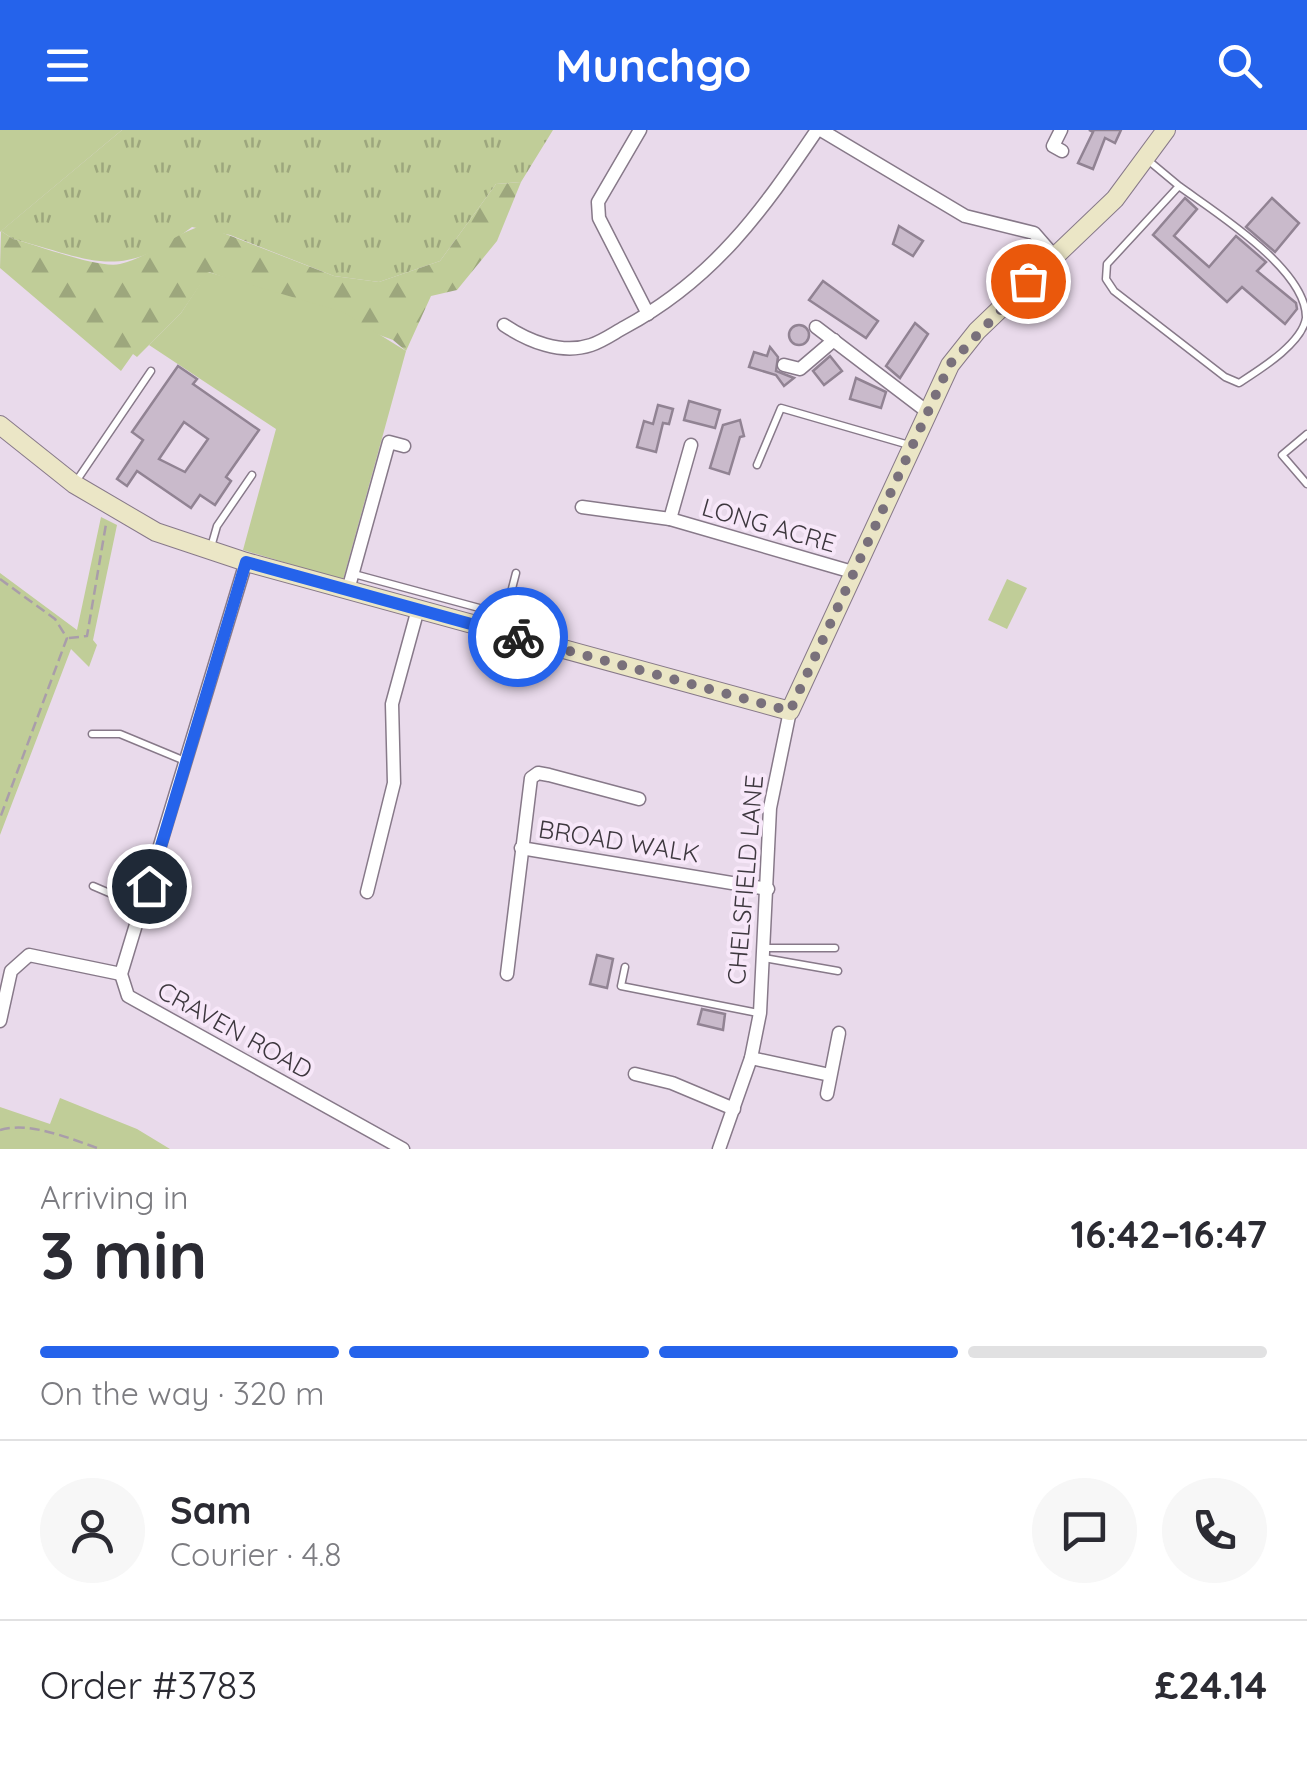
<!DOCTYPE html>
<meta charset="utf-8">
<style>
:root{--surface:#fff;--page:#f7f7f7;--text:#2b2b33;--muted:#7c7c81;--line:#e1e1e2;--accent:#2563eb}
body{margin:0;font-family:Quicksand,sans-serif;background:var(--page);color:var(--text);height:100vh;display:flex;flex-direction:column;font-size:38px;white-space:nowrap}
*{box-sizing:border-box;margin:0}
p{font-size:32px;color:var(--muted)}
.icon{flex:none;width:55px;height:55px;fill:none;stroke:currentColor;stroke-width:2;stroke-linecap:round;stroke-linejoin:round}
.map{position:relative;height:1019px;overflow:hidden}
.drawer{display:flex;flex-direction:column;background:var(--surface);flex:1}
.drawer>*{flex:none}
.pin{position:absolute;display:grid;place-items:center;width:85px;height:85px;color:#fff;margin:-42px;border:5px solid #fff;border-radius:50%;box-shadow:0 2px 10px #0007}
.courier{position:absolute;display:grid;place-items:center;width:100px;height:100px;margin:-50px;border:8px solid #2563eb;border-radius:50%;background:#fff;color:#222;box-shadow:0 2px 12px #0007}
.headline em{font-style:normal;font-weight:800}
.headline div{display:flex;flex-direction:column-reverse}
.headline{display:flex;align-items:center;justify-content:space-between;height:170px;padding:0 40px}
h1{font-size:65px;font-weight:800;line-height:75px}
.bar{display:grid;grid-template-columns:repeat(4,1fr);gap:15px 10px;align-content:center;height:120px;padding:0 40px}
.bar i{height:12px;border-radius:8px;background:var(--line)}
.bar .active{background:var(--accent)}
.bar p{grid-column:span 4}
.line{display:flex;align-items:center;gap:25px;padding:0 40px;border-top:2px solid var(--line)}
.line div{flex:1}
.round{display:grid;place-items:center;flex:none;width:105px;height:105px;border-radius:52px;background:var(--page)}
header{display:flex;justify-content:space-between;align-items:center;height:130px;padding:0 40px;background:var(--accent);color:#fff;font-size:45px;font-weight:800}
.map>svg:first-child{display:block}
.grass{fill:url(#grass-tufts)}
.forest{fill:url(#forest-firs)}
.park{fill:#c0cd98}
.building{fill:#c9bacb;stroke:#918393;stroke-width:2.5;fill-rule:evenodd}
.lines{fill:none;stroke-linecap:round;stroke-linejoin:round}
.lane-casing{stroke:#877989;stroke-width:9}
.street-casing{stroke:#877989;stroke-width:15}
.secondary-casing{stroke:#877989;stroke-width:20}
.path{stroke:#a99daa;stroke-width:2.5;stroke-dasharray:10 5;stroke-linecap:butt}
.lane{stroke:#fff;stroke-width:6}
.street{stroke:#fff;stroke-width:12}
.secondary{stroke:#ebe6c6;stroke-width:18}
.done{stroke:#79707b;stroke-width:10;stroke-dasharray:0 18}
.route{stroke:#2563eb;stroke-width:12}
.labels{text-anchor:middle;stroke-width:8;stroke-linejoin:round;paint-order:stroke}
.street-label{font-size:25px;fill:#3d373e;stroke:#f7e7f9}
</style>
<header><svg class="icon" aria-label="menu" viewBox="0 0 24 24"><path d="M4 6h16M4 12h16M4 18h16"/></svg>Munchgo<svg class="icon" aria-label="search" viewBox="0 0 24 24"><circle cx="10" cy="10" r="6"/><path d="M15 15l6 6"/></svg></header>
<div class="map">
<svg width="1307" height="1019" viewBox="0 0 1307 1019">
<defs>
<pattern id="grass-tufts" width="24" height="20" patternUnits="userSpaceOnUse" patternTransform="scale(2.5)"><rect width="24" height="20" fill="#c0cd98"/><path d="M3 7l-1-3M5 7V3M7 7l1-3M15 17l-1-3M17 17v-4M19 17l1-3" fill="none" stroke="#9da77d"/></pattern>
<pattern id="forest-firs" width="22" height="20" patternUnits="userSpaceOnUse" patternTransform="scale(2.5)"><rect width="22" height="20" fill="#c0cd98"/><path d="M5 1l3.5 6h-7zM16 11l3.5 6h-7z" fill="#9da77d"/></pattern>
</defs>
<rect width="100%" height="100%" fill="#e9daeb"/>
<path class="grass" d="M122 0H553L521 52 496 54 440 131 379 152 334 146 230 105 192 97C119 152 94 130 13 109L1 101Z"/>
<path class="forest" d="M521 52 497 111 457 160 431 166 406 221 393 210 209 142 181 183 137 227 133 224 121 241 0 138 1 101 13 109C37 115 99 139 120 134 149 128 184 97 205 96L334 146 379 152 440 131 496 54Z"/>
<g class="park">
<path d="M0 0H122L0 102Z"/>
<path d="M208 142 343 182 406 221 343 450 243 420 276 299 149 215 181 183Z"/>
<path d="M101 387 117 395 93 510 97 515 89 537 71 519 0 705V443L77 500Z"/>
<path d="M1007 449 1027 458 1007 499 988 490Z"/>
<path d="M60 968 137 999 170 1019H0V977L50 994Z"/>
</g>
<g class="building">
<path d="M1089 0H1121L1115 13 1105 8 1093 39 1078 33 1093 2Z"/>
<path d="M1185 68 1197 79 1174 106 1209 137 1236 106 1266 132 1257 141 1296 173 1297 179 1285 194 1242 157 1227 172 1153 105Z"/>
<path d="M1272 68 1299 93 1275 122 1246 97Z"/>
<path d="M899 96 923 111 913 126 893 114Z"/>
<path d="M823 151 878 191 866 208 809 170Z"/>
<path d="M915 193 928 204 900 248 886 236Z"/>
<circle cx="799" cy="205" r="10"/>
<path d="M770 217 778 227 776 241 794 248 784 256 776 245 749 237 754 222 767 226Z"/>
<path d="M830 226 842 241 824 255 813 241Z"/>
<path d="M178 236 197 249 193 254 259 300 226 347 231 351 215 375 200 365 191 378 137 341 127 356 117 349 143 310 132 302ZM184 292 208 309 185 342 159 329Z"/>
<path d="M856 248 886 262 881 278 850 269Z"/>
<path d="M689 271 720 280 715 298 684 290Z"/>
<path d="M658 275 673 279 669 294 663 293 656 322 637 317 644 291 653 294Z"/>
<path d="M740 290 744 306 740 307 729 344 710 338 723 295Z"/>
<path d="M597 825 613 829 607 858 590 854Z"/>
<path d="M702 879 725 884 723 900 698 894Z"/>
</g>
<g class="lines">
<defs>
<g id="lane">
<path d="M1149 31 1179 56 1107 134 1106 149 1114 161 1225 247 1239 253C1259 240 1302 214 1306 188 1307 139 1213 81 1179 56"/>
<path d="M1307 304 1282 325 1307 354"/>
<path d="M757 335 781 278 909 315"/>
<path d="M75 353 151 241"/>
<path d="M211 417 217 396 252 345"/>
<path d="M354 444 505 485"/>
<path d="M501 501 516 443"/>
<path d="M92 604H120L185 631"/>
<path d="M93 756 142 777"/>
<path d="M764 818H835"/>
<path d="M764 828 838 841"/>
<path d="M625 837 621 856 758 883"/>
</g>
<g id="street">
<path d="M640 0 598 72 599 88 648 184"/>
<path d="M821 0 965 86 1034 103 1054 126"/>
<path d="M1061 0 1053 16 1062 21"/>
<path d="M504 195C528 211 561 225 591 215 603 211 614 203 625 197 714 149 762 81 817 0"/>
<path d="M816 197 925 280"/>
<path d="M784 235 800 239 834 210"/>
<path d="M582 377 670 389 856 443"/>
<path d="M670 389 691 315"/>
<path d="M246 432 121 844 128 866 403 1019"/>
<path d="M348 460 389 312 404 316"/>
<path d="M521 718 768 759"/>
<path d="M367 762 394 653 392 574 418 479"/>
<path d="M507 844 531 648 538 643 549 645 639 669"/>
<path d="M0 891 11 841 29 825 121 844"/>
<path d="M751 928 830 945"/>
<path d="M635 944 672 953 734 979"/>
<path d="M827 964 839 903"/>
<path d="M719 1019 751 928 760 883 770 678 790 581"/>
</g>
<path id="secondary" d="M0 295 74 354 156 402 246 432 790 581 950 235 977 201 1115 69 1166 0"/>
</defs>
<use href="#lane" class="lane-casing"/>
<use href="#street" class="street-casing"/>
<use href="#secondary" class="secondary-casing"/>
<g class="path">
<path d="M0 449 55 489 67 508 0 688"/>
<path d="M69 508 87 506 106 394"/>
<path d="M0 1000C30 991 71 1009 100 1019"/>
</g>
<use href="#lane" class="lane"/>
<use href="#street" class="street"/>
<use href="#secondary" class="secondary"/>
</g>
<g class="lines">
<path class="done" d="M518 507 790 581 950 234 1028 151"/>
<path class="route" d="M149 756 246 432 518 507"/>
</g>
<g class="labels">
<g class="street-label">
<text transform="translate(769 395) rotate(16)" y="9">LONG ACRE</text>
<text transform="translate(619 711) rotate(9)" y="9">BROAD WALK</text>
<text transform="translate(745 750) rotate(-85)" y="9">CHELSFIELD LANE</text>
<text transform="translate(235 900) rotate(29)" y="9">CRAVEN ROAD</text>
</g>
</g>
</svg>
<div class="pin" style="left:1028px;top:151px;background:#ea580c"><svg class="icon" aria-label="bag" viewBox="0 0 24 24"><path d="M5 8h14l-1 12H6zM9 8a3 3 0 0 1 6 0"/></svg></div>
<div class="pin" style="left:149px;top:756px;background:#1f2937"><svg class="icon" aria-label="home" viewBox="0 0 24 24"><path d="M3 11l9-7 9 7M6 9v11h12V9"/></svg></div>
<div class="courier" style="left:518px;top:507px"><svg class="icon" aria-label="bike" viewBox="0 0 24 24"><circle cx="6" cy="16" r="4"/><circle cx="18" cy="16" r="4"/><path d="M6 16l4-8h5l3 8M10 8l3 8H6M13 5h3"/></svg></div>
</div>
<section class="drawer">
<div class="headline"><div><h1>3 min</h1><p>Arriving in</p></div><em>16:42–16:47</em></div>
<div class="bar"><i class="active"></i><i class="active"></i><i class="active"></i><i></i><p>On the way · 320 m</p></div>
<div class="line" style="height:180px"><a class="round"><svg class="icon" aria-label="person" viewBox="0 0 24 24"><circle cx="12" cy="8" r="4"/><path d="M4 21q1-7 8-7t8 7"/></svg></a><div><b>Sam</b><p>Courier · 4.8</p></div><a class="round"><svg class="icon" aria-label="chat" viewBox="0 0 24 24"><path d="M4 5h16v11H9l-5 4z"/></svg></a><a class="round"><svg class="icon" aria-label="phone" viewBox="0 0 24 24"><path d="M5 4h4l2 5-3 2q2 4 5 5l2-3 5 2v4C11 20 4 13 5 4z"/></svg></a></div>
<div class="line" style="height:130px"><div>Order #3783</div><b>£24.14</b></div>
</section>
